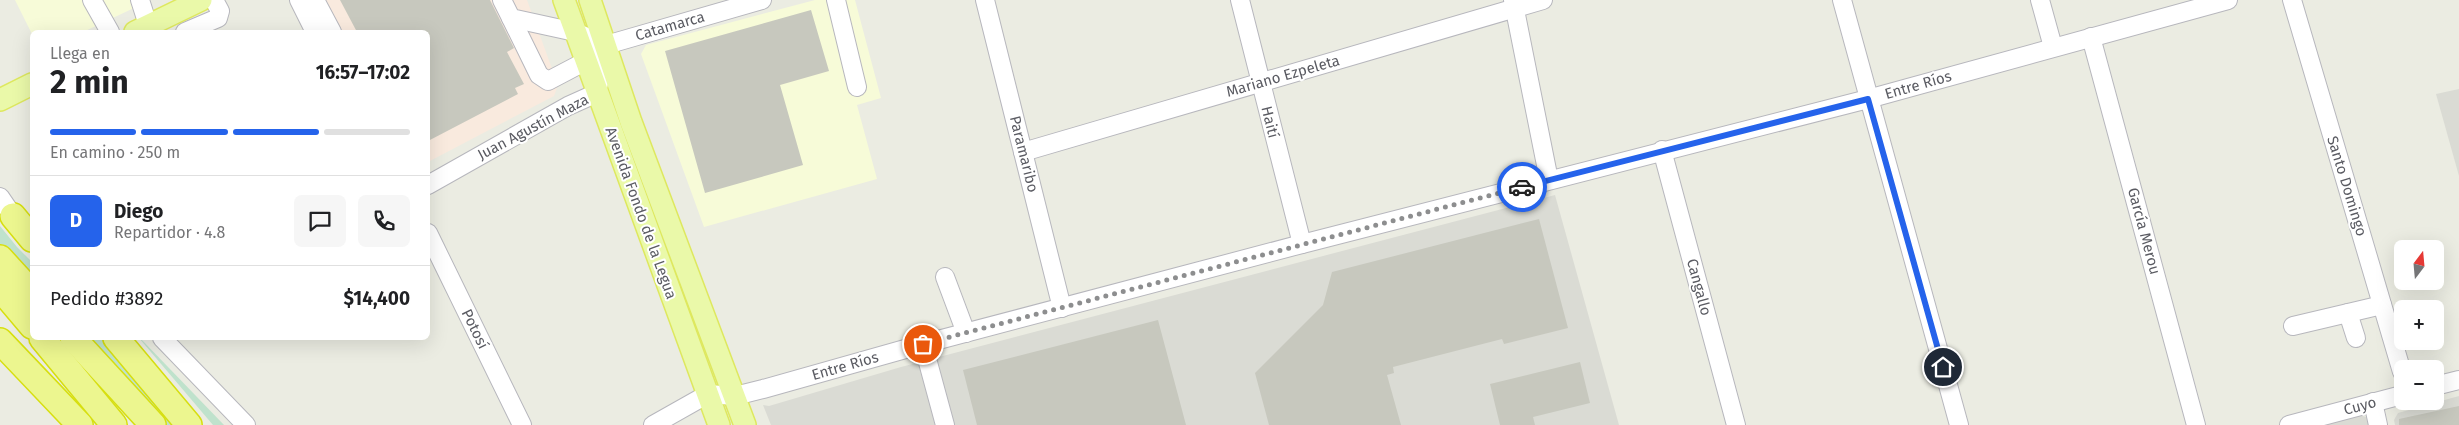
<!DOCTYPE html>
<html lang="es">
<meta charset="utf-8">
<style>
:root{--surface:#fff;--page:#f6f6f6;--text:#202124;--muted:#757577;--line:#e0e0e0;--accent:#2563eb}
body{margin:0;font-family:"Fira Sans",sans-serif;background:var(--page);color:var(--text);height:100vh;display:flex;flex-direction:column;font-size:19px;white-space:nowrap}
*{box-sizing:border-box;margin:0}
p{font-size:16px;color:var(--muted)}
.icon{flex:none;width:28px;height:28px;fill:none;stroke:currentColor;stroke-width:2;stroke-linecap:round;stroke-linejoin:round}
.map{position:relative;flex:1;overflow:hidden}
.drawer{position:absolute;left:30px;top:30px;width:400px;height:310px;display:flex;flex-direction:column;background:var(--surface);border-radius:8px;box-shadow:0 5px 20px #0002}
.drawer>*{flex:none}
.needle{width:32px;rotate:16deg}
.buttons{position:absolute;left:2394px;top:240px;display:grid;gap:10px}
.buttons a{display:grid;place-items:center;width:50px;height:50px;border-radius:8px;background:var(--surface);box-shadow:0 5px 20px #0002;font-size:25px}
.pin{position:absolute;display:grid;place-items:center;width:42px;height:42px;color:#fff;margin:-21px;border:2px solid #fff;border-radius:50%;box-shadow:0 1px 5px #0007}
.courier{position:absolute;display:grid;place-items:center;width:50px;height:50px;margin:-25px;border:4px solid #2563eb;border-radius:50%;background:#fff;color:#222;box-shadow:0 1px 6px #0007}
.head em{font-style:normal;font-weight:700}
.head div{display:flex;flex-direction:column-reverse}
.head{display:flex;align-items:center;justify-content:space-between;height:85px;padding:0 20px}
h1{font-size:32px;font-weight:700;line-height:38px}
.bar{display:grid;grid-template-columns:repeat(4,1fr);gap:8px 5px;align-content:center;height:60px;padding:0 20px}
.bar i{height:6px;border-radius:4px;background:var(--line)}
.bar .active{background:var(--accent)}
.bar p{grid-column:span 4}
.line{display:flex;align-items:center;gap:12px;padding:0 20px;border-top:1px solid var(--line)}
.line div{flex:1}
.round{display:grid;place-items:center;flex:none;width:52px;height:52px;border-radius:8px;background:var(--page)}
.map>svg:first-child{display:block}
.commercial{fill:#f7fbd8}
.industrial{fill:#dadbd4}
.medical{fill:#f9eade}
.green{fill:#bfe2cc}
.building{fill:#c7c8be}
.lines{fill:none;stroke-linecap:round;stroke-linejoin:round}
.minor-casing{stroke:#b7b7bd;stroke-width:20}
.major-casing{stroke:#dee85f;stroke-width:24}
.highway-casing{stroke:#d7df0f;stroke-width:28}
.minor{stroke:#fff;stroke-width:18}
.major{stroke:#eaf9a9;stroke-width:21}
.highway{stroke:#ecf68f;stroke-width:25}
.done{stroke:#8d8e8f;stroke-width:5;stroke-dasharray:0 9}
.route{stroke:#2563eb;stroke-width:6}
.labels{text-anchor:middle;stroke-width:4;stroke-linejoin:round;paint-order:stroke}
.street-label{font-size:15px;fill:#5a5b62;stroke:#fff}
</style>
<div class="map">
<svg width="2459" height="425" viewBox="0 0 2459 425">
<rect width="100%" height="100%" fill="#ebece2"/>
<g class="commercial">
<path d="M15 0H151L83 32H32V34Z"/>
<path d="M815 0H855L881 98 857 105 877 179 704 227 641 54 646 45Z"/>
</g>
<g class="industrial">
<path d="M2459 89V176L2436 94Z"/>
<path d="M1555 195 1619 425H771L763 405 769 406 901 367Z"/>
<path d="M2459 396V425H2395L2394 420 2398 413Z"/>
<path d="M2357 414 2366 417 2369 425H2326Z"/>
</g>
<path class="medical" d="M325 0H527L558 85 554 96 428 162V32H342Z"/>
<g class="green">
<path d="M0 226 17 247 32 262V283L0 248Z"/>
<path d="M83 338H103L174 425H164Z"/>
<path d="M139 338H140L224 425H213Z"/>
</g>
<g class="building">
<path d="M340 0H490L514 48 507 52 524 84 515 88 518 94 428 141V32H357Z"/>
<path d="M811 10 829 71 780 85 803 165 705 193 665 51Z"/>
<path d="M1539 219 1568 328 1504 344 1502 339 1393 367 1394 373 1387 375 1401 425H1269L1255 373 1323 305 1332 272Z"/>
<path d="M1158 320 1186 425H977L963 370Z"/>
<path d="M1580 362 1590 403 1533 417 1535 425H1500L1490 384Z"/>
<path d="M2459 406V425H2399V419Z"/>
</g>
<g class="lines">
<defs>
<g id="minor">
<path d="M92 0 110 32"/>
<path d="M140 0 148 25"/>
<path d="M299 0 315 32"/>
<path d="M315 0 332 32"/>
<path d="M502 0 511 18 575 32 606 45"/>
<path d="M836 0 857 87"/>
<path d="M985 0 1062 308"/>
<path d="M1240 0 1302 244"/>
<path d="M1513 0 1549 180"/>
<path d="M1842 0 1959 425"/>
<path d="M2040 0 2053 47"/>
<path d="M2292 0 2402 372"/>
<path d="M511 18 539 75 548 81 586 61 606 45 762 0"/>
<path d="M185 32 218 18 220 11 214 0"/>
<path d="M2091 37 2196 425"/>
<path d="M1662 150 1736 425"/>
<path d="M1023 152 1543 0"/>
<path d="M428 185 568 106 597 93 606 46"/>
<path d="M0 197 13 216 22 222"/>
<path d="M428 233 522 425"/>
<path d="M945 277 966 333"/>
<path d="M2348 313 2356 338"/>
<path d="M2293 326 2382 305"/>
<path d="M162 338 246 425"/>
<path d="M923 344 945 425"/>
<path d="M2435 386 2459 380"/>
<path d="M2373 402 2378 425"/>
<path d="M653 425 708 394 735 396 763 389 923 344 1302 244 1868 99 2228 0"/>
<path d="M2289 425 2402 395"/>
</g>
<g id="major">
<path d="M564 0 719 425"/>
<path d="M590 0 631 122 745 425"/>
<path d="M135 32 201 0"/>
<path d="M0 100 32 84"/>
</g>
<g id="highway">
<path d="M13 216 32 239"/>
<path d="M0 258 32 293"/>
<path d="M0 288 32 326"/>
<path d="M42 338 114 425"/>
<path d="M73 338 153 425"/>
<path d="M116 338 189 425"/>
<path d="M0 341 80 425"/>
</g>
</defs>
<use href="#minor" class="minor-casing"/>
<use href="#major" class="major-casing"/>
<use href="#highway" class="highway-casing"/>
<use href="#minor" class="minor"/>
<use href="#major" class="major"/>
<use href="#highway" class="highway"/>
</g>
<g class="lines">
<path class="done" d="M923 344 1522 187"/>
<path class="route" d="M1522 187 1868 99 1943 367"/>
</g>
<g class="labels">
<g class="street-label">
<text transform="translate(670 26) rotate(-16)" y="5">Catamarca</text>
<text transform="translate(1283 76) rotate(-16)" y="5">Mariano Ezpeleta</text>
<text transform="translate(1918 85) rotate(-16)" y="5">Entre Ríos</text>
<text transform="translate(1270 122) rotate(76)" y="5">Haití</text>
<text transform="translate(533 127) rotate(-28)" y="5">Juan Agustín Maza</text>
<text transform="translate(1024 154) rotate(76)" y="5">Paramaribo</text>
<text transform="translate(2347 186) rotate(73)" y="5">Santo Domingo</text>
<text transform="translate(641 213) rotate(70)" y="5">Avenida Fondo de la Legua</text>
<text transform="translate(2144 231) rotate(75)" y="5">García Merou</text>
<text transform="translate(1699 287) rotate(75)" y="5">Cangallo</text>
<text transform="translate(475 329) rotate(64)" y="5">Potosí</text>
<text transform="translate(845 366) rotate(-16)" y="5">Entre Ríos</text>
<text transform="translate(2360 406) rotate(-15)" y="5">Cuyo</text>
</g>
</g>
</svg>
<div class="buttons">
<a><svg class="needle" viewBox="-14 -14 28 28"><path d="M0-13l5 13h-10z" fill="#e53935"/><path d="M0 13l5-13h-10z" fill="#757577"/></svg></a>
<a>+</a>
<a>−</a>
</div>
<div class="pin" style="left:923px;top:344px;background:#ea580c"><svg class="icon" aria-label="bag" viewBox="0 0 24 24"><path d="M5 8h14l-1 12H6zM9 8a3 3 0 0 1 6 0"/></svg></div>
<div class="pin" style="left:1943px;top:367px;background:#1f2937"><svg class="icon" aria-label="home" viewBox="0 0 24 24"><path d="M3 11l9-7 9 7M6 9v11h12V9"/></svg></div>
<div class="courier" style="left:1522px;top:187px"><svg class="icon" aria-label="car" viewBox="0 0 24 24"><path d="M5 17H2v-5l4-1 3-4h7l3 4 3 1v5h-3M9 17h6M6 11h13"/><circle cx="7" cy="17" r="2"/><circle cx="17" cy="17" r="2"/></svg></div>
<section class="drawer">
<div class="head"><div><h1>2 min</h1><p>Llega en</p></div><em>16:57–17:02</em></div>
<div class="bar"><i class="active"></i><i class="active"></i><i class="active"></i><i></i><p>En camino · 250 m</p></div>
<div class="line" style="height:90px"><b class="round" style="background:var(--accent);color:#fff">D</b><div><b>Diego</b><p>Repartidor · 4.8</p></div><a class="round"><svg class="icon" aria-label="chat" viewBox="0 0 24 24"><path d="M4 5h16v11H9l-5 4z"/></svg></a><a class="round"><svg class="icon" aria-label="phone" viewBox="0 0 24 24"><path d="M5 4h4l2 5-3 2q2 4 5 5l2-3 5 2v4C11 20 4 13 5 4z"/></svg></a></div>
<div class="line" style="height:65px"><div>Pedido #3892</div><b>$14,400</b></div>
</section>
</div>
